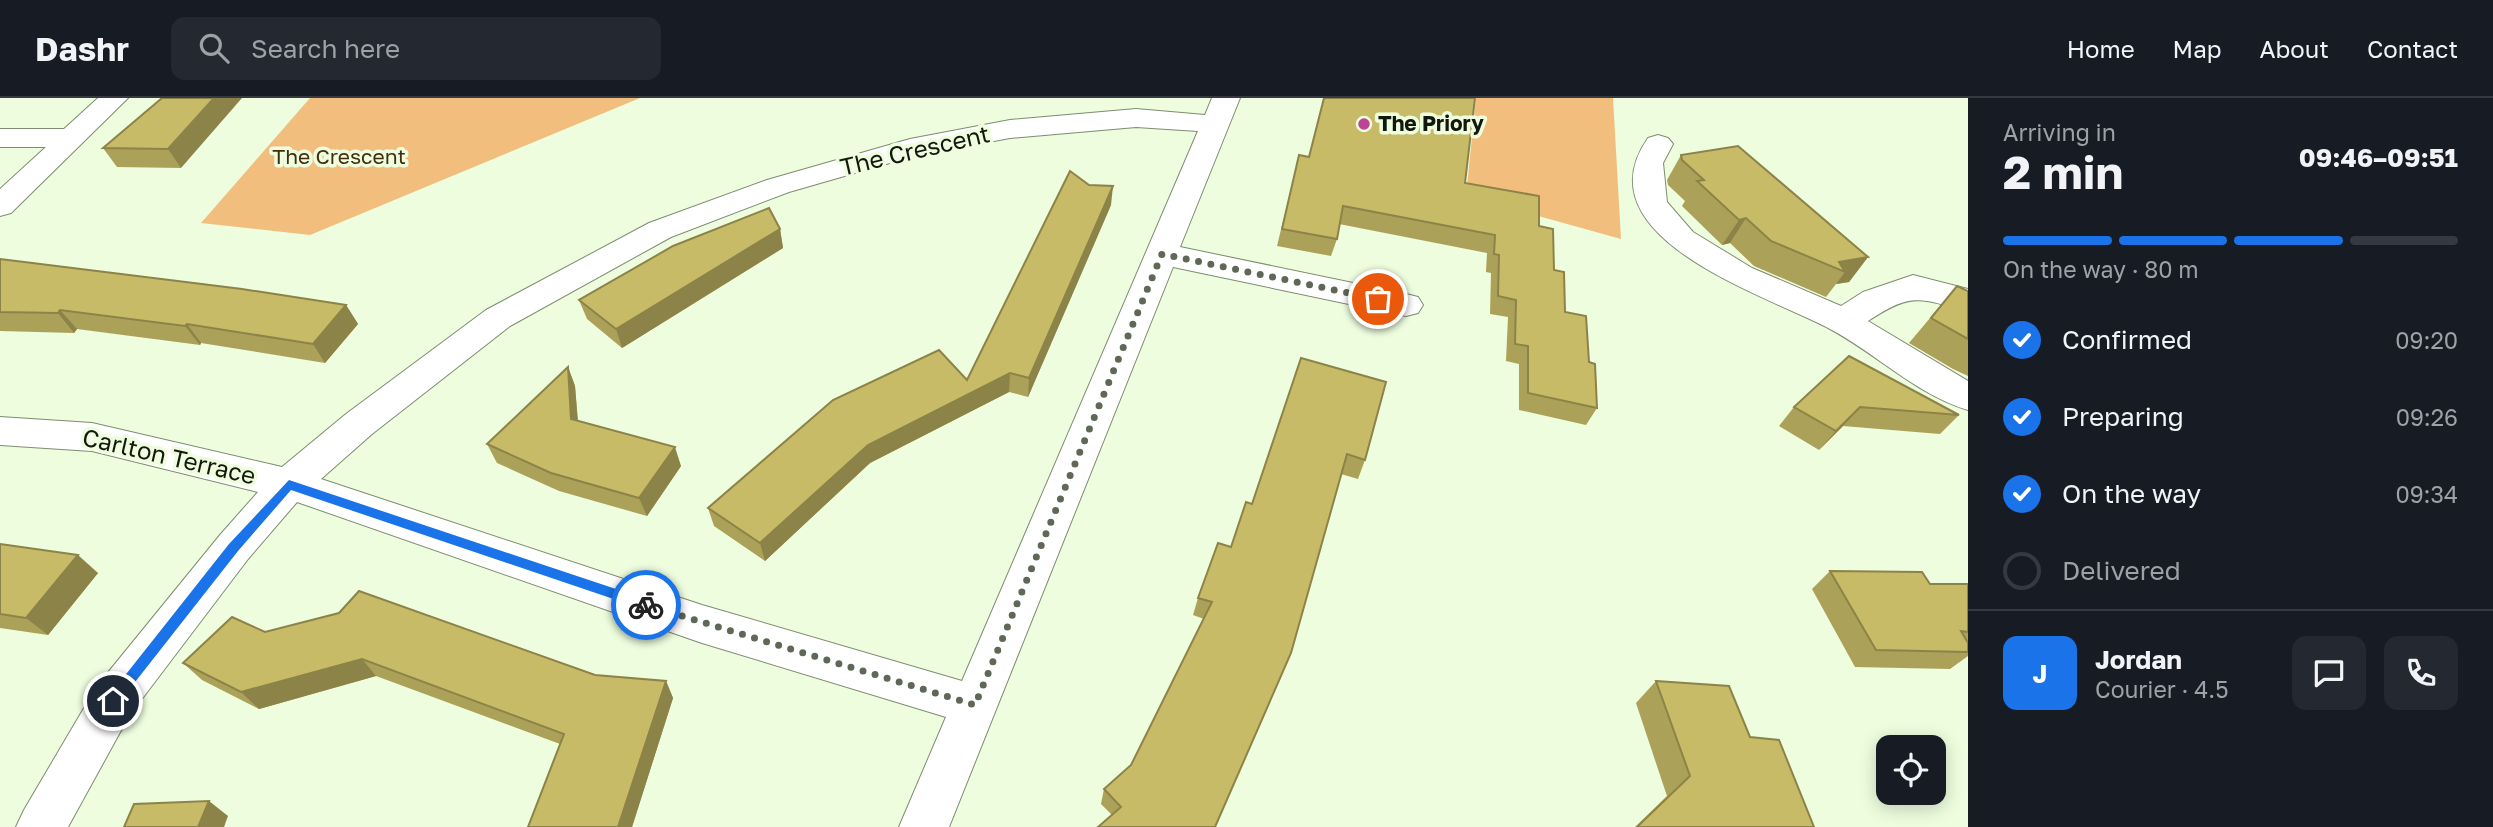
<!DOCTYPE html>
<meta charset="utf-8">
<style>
:root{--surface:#171b24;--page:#242831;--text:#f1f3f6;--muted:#9ea1a6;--line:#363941;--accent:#1a73e8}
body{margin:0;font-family:"Golos Text",sans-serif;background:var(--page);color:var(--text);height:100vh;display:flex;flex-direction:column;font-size:26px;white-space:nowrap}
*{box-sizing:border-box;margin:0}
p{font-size:23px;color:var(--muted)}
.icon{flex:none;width:38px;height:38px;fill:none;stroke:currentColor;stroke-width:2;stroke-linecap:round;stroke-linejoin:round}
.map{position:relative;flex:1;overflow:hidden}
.sheet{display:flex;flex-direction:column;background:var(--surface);width:525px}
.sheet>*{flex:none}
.tools{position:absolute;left:1876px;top:637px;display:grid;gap:14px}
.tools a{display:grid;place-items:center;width:70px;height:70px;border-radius:14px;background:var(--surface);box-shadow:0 4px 18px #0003;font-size:35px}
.pin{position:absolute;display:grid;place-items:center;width:60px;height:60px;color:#fff;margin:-30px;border:4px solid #fff;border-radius:50%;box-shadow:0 2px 7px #0007}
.courier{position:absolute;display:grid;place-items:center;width:70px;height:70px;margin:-35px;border:5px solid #1a73e8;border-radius:50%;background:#fff;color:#222;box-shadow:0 2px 9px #0007}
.headline em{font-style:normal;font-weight:700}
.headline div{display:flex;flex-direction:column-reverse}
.headline{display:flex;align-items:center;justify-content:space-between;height:119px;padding:0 35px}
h1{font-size:46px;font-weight:700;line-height:52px}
.bar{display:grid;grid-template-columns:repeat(4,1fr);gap:10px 7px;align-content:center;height:84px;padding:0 35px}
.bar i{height:9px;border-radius:5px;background:var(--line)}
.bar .active{background:var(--accent)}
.bar p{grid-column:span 4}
.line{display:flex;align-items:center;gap:18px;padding:0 35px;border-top:2px solid var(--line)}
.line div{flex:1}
.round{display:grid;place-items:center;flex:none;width:74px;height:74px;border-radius:14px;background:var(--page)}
ol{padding:0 35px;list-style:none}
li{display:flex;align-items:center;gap:21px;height:77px}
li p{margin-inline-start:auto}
li .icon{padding:7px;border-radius:50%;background:var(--accent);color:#fff;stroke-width:4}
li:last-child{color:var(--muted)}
li i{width:38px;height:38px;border:4px solid var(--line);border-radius:50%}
header{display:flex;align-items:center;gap:42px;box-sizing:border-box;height:98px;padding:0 35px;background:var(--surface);border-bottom:2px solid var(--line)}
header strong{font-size:33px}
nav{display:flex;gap:38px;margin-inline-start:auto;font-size:24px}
.search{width:490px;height:63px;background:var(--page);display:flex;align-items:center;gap:18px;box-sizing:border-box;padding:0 24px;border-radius:14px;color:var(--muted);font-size:26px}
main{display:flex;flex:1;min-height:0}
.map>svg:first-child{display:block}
.green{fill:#f2be7e}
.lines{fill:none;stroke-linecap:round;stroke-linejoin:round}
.minor-casing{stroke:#7e8c70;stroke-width:2}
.minor{fill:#fff;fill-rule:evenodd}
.wall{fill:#aca159}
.shaded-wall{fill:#8c8348}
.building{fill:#c8bb67;stroke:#8c8348;stroke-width:2}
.route{fill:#1a73e8}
.done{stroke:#5f6856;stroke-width:7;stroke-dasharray:0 12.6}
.poi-dot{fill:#bf4394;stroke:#edfdde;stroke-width:2.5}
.labels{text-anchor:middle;stroke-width:7;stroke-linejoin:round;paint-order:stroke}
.far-poi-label{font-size:21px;font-weight:bold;fill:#12180d;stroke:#edfdde;text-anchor:start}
.far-park-label{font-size:21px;fill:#442e10;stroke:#edfdde}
.street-label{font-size:24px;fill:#12180d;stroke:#edfdde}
</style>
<header>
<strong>Dashr</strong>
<div class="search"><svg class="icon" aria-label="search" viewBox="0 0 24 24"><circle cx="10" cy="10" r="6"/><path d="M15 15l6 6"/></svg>Search here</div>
<nav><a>Home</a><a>Map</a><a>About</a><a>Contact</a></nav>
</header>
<main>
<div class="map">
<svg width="1968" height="729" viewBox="0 0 1968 729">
<rect width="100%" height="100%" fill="#edfdde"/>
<g class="green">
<path d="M310 0H640L310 137 201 125Z"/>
<path d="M1476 0H1613L1621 141 1466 98Z"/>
</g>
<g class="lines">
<defs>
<g id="minor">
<path d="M98 0H128L11 115 0 118V91L46 49H0V31H64Z"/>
<path d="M1212 0H1240L1180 149 1406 196 1418 199 1423 207 1418 215 1406 218 1173 169 949 729H899L946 619 702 545 297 404 248 461 129 618 68 729H16L24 712 97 588 220 437 258 394 92 353 0 347V319L92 325 282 369 346 316 486 212 649 125 767 82 910 41 1010 22 1136 11 1205 17ZM1136 29 1198 33 962 583 702 507 321 381 372 336 510 228 671 139 789 94 914 58 1010 40Z"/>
<path d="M1658 37 1668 40 1673 46 1663 65 1667 104 1693 134 1752 170 1841 208 1863 194 1913 177 1968 191V213C1919 201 1913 193 1868 223L1968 283V312C1917 297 1877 256 1830 231 1769 198 1578 140 1648 40Z"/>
</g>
</defs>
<use href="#minor" class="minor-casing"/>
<use href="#minor" class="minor"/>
</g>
<g class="wall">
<path d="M162 0 181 70 117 69 103 50Z"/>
<path d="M1299 57 1465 85 1539 128 1554 172 1565 214 1589 264 1597 310 1586 327 1519 312V266L1506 263 1508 219 1490 216 1491 175 1486 174 1487 155 1339 126 1337 141 1331 158 1277 148Z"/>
<path d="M1681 57 1868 159 1849 184 1836 186 1826 199 1754 168 1730 145 1722 147 1682 108 1685 103 1668 87 1667 82Z"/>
<path d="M1111 107 1028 299 1009 294 870 365 765 463 714 428 708 410 967 282Z"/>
<path d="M780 131 783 150 622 250 587 221 579 202Z"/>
<path d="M0 161 346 207 358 226 325 265 201 245 200 247 77 231 74 235 0 233Z"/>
<path d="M1957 188 1968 193V278L1953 271 1909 245Z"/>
<path d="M1849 258 1959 317 1940 336 1843 328 1819 352 1779 328 1794 309Z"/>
<path d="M1301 260 1365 362 1358 381 1341 376 1291 555 1112 717 1101 706 1104 691 1131 667 1204 521 1193 517 1198 500 1231 449 1252 406Z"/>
<path d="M568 269 575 288 578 323 681 368 647 418 559 393 497 365 487 346Z"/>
<path d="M0 446 98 475 48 537 0 530Z"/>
<path d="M1830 473 1930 486H1968V558L1950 571 1855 569 1812 491Z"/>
<path d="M265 534 595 577 666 583 673 600 632 729H528L560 646 376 578 259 611 202 582 183 565Z"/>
<path d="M1656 583 1750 639 1814 729H1635L1667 698 1636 605Z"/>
</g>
<g class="shaded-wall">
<path d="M214 0H242L181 70 168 51Z"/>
<path d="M1113 88 1111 107 1028 299 1029 280Z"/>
<path d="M1746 120 1730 145 1722 147 1739 122Z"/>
<path d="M780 131 783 150 622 250 616 231Z"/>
<path d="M1868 159 1849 184 1836 186 1845 174 1839 164Z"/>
<path d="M346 207 358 226 325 265 313 246Z"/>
<path d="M60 212 77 231 74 235 58 215Z"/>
<path d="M187 226 201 245 200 247 185 228Z"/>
<path d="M568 269 575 288 579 340 571 321Z"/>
<path d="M1010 275 1009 294 870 365 765 463 760 445 868 347Z"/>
<path d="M1860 309 1843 328 1819 352 1836 333Z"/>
<path d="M675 349 681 368 647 418 639 400Z"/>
<path d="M78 457 98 475 48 537 26 520Z"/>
<path d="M362 561 376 578 259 611 241 594Z"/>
<path d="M666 583 673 600 632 729H618Z"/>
<path d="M209 703 228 718 224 729H198Z"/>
</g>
<g class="building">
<path d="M162 0H214L168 51 103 50Z"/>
<path d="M1324 0H1475L1465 85 1539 98V128L1553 131 1554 172 1564 174 1565 214 1586 218 1589 264 1595 266 1597 310 1528 295V248L1515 246 1516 202 1498 198 1499 157 1494 156 1495 137 1343 108 1337 141 1282 131 1299 57 1309 59Z"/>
<path d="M1738 48 1868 159 1839 164 1845 174 1771 143 1746 120 1739 122 1697 83 1704 82 1682 62 1681 57Z"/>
<path d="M1070 73 1089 87 1113 88 1029 280 1010 275 868 347 760 445 708 410 833 302 939 252 967 282Z"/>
<path d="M769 110 780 131 616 231 579 202 673 148Z"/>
<path d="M0 161 242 191 346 207 313 246 187 226 185 228 60 212 58 215 0 214Z"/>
<path d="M1957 188 1968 193V241L1931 220Z"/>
<path d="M1849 258 1959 317 1860 309 1836 333 1794 309Z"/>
<path d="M1301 260 1386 284 1365 362 1347 356 1291 555 1215 729H1098L1121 709 1104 691 1131 667 1212 504 1198 500 1218 445 1231 449 1246 404 1252 406Z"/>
<path d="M568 269 571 321 675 349 639 400 551 375 487 346Z"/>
<path d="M0 446 78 457 26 520 0 516Z"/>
<path d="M1830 473 1922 474 1930 486H1968V534L1961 533 1968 545V554L1876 552Z"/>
<path d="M359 493 595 577 666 583 618 729H528L564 636 362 561 241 594 183 565 232 519 265 534 339 515Z"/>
<path d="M1656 583 1729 588 1750 639 1779 642 1814 729H1637L1690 678Z"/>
<path d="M209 703 198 729H124L134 706Z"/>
</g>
<path class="route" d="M289 382 646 501 652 507 646 512 291 392 238 453 117 607H108V599L229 446Z"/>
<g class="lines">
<path class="done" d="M646 507 975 607 1162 156 1378 201"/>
</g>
<circle class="poi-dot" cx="1364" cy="26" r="7"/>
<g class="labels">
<g class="far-poi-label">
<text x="1378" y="33">The Priory</text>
</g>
<g class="far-park-label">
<text x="339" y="66">The Crescent</text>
</g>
<g class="street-label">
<text transform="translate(915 53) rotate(-13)" y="8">The Crescent</text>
<text transform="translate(169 359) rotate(13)" y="8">Carlton Terrace</text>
</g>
</g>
</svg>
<div class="tools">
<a><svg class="icon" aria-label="locate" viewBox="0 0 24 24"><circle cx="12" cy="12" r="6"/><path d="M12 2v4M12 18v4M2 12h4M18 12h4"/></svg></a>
</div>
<div class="pin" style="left:1378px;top:201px;background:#ea580c"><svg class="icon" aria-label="bag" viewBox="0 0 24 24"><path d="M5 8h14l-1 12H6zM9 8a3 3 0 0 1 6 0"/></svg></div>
<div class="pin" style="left:113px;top:603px;background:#1f2937"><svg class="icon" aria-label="home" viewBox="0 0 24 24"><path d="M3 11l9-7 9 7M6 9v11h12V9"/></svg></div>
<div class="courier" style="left:646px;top:507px"><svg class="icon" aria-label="bike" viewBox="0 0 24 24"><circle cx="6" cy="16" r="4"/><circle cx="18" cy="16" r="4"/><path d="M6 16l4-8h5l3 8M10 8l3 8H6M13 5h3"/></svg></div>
</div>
<section class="sheet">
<div class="headline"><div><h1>2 min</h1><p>Arriving in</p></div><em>09:46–09:51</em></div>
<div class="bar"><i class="active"></i><i class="active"></i><i class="active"></i><i></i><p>On the way · 80 m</p></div>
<ol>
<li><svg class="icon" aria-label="check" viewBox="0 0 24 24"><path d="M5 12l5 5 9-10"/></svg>Confirmed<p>09:20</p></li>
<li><svg class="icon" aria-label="check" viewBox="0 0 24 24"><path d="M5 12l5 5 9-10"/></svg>Preparing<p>09:26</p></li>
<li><svg class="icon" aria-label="check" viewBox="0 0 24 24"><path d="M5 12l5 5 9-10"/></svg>On the way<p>09:34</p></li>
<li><i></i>Delivered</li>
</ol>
<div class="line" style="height:126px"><b class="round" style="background:var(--accent);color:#fff">J</b><div><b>Jordan</b><p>Courier · 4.5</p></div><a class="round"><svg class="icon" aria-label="chat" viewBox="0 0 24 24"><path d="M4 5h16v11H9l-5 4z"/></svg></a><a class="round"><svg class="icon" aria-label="phone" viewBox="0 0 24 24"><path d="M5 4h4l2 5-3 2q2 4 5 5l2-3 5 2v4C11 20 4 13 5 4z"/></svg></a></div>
</section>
</main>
